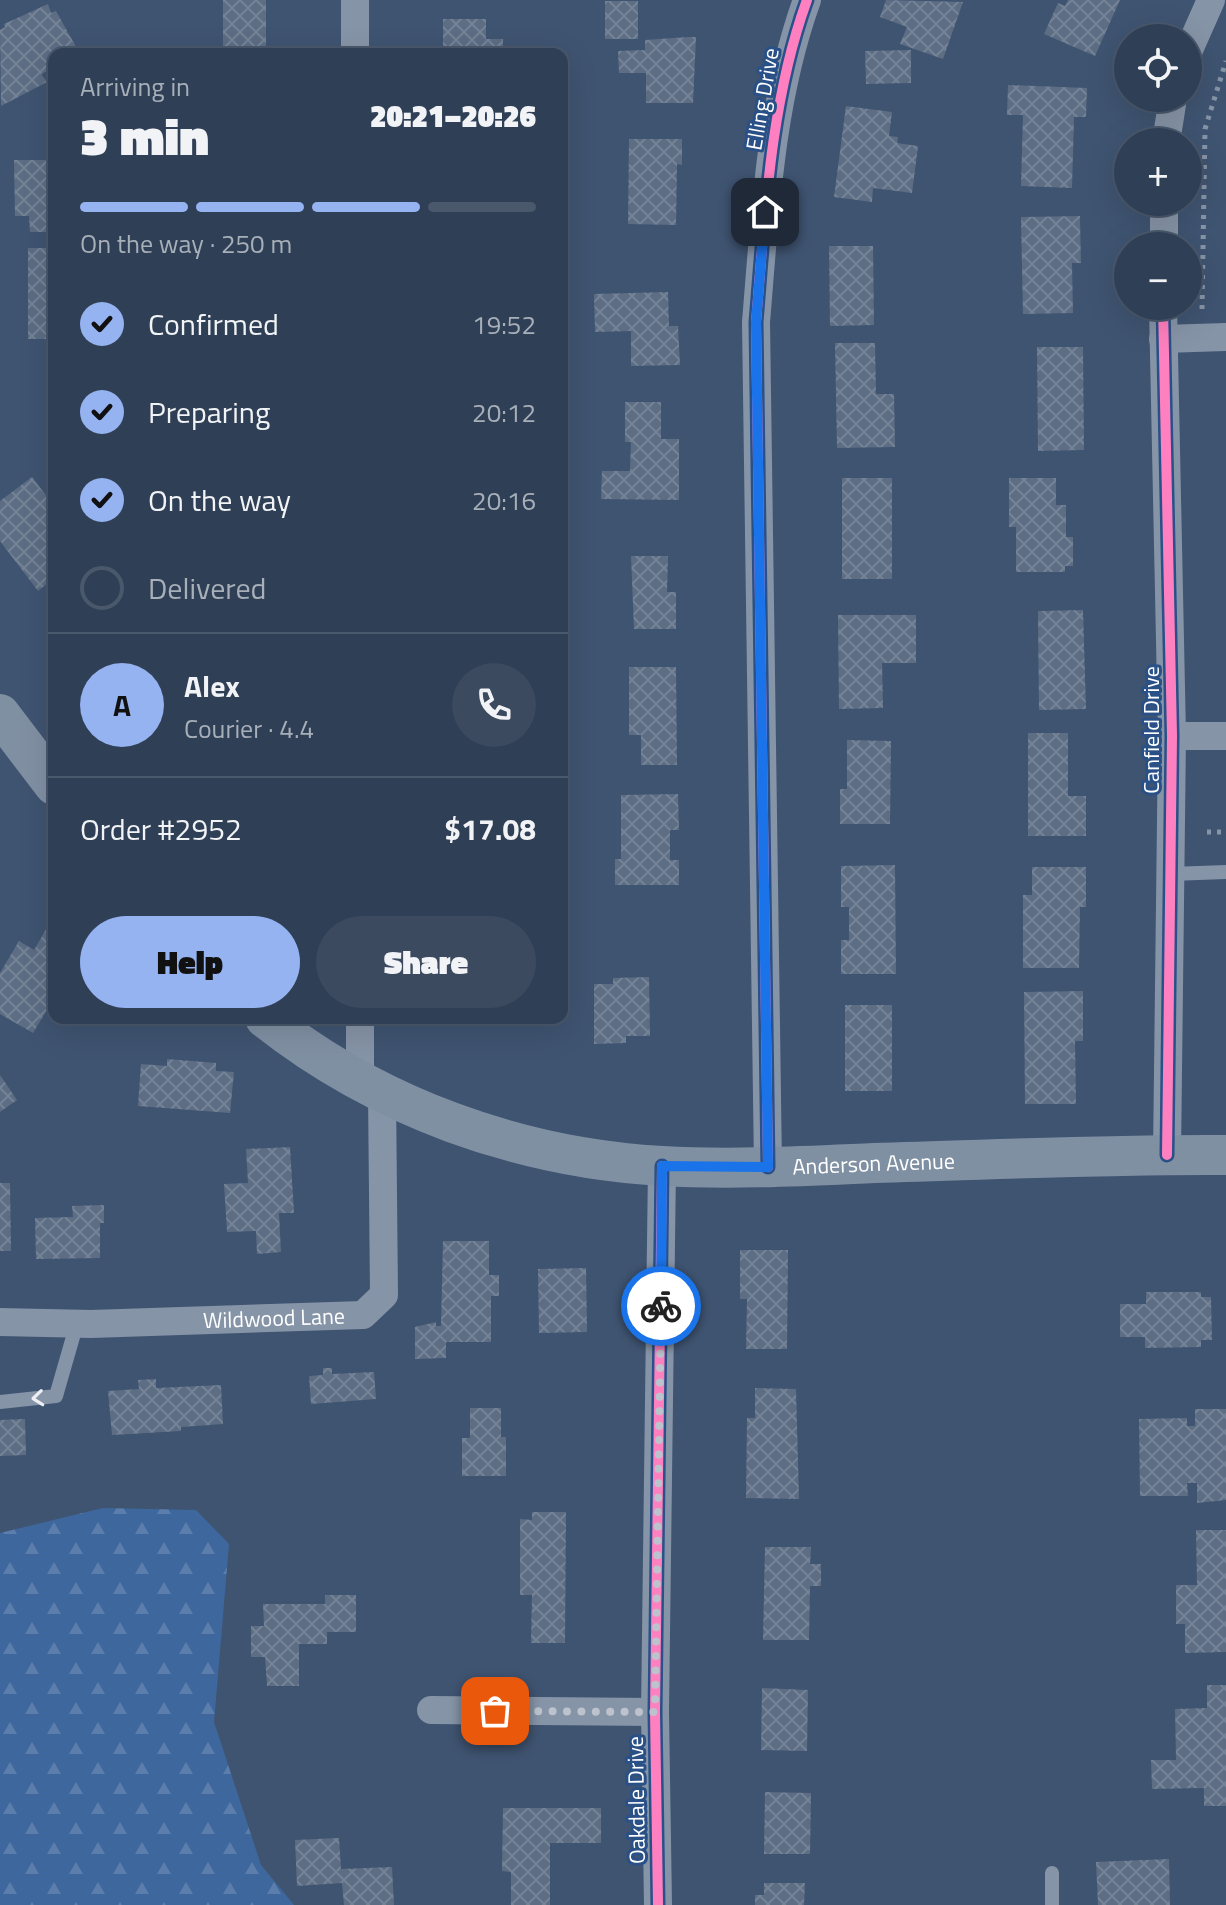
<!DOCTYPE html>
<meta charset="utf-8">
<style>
:root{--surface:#2f3f55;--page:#3b4a5f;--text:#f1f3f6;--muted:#a7afb9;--line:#4a586c;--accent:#95b2f1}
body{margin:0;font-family:"Titillium Web",sans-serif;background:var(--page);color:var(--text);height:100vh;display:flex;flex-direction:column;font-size:30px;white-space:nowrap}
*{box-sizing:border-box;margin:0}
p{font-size:26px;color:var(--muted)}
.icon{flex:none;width:44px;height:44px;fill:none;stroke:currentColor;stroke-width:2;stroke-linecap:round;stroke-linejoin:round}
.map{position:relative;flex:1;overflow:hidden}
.side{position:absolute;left:48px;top:48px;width:520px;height:976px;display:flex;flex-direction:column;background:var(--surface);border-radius:16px;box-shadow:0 8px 32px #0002,0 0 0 2px var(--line)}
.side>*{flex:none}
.fabs{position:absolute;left:1114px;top:24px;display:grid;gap:16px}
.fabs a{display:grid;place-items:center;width:88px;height:88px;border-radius:50%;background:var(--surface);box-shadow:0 8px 32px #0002,0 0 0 2px var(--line);font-size:40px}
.pin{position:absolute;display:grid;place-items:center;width:68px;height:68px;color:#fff;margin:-34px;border-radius:16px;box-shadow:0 4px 12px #0006}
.courier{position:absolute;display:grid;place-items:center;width:80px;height:80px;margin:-40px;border:6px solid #1a73e8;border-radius:50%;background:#fff;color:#222;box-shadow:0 2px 10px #0007}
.summary em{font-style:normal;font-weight:800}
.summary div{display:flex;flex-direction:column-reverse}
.summary{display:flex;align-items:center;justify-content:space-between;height:136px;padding:0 32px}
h1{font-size:52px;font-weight:800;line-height:60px}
.bar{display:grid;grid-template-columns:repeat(4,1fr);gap:12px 8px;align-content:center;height:96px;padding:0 32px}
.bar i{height:10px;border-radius:6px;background:var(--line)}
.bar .selected{background:var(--accent)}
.bar p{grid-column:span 4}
.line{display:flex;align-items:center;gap:20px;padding:0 32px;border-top:2px solid var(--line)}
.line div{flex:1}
.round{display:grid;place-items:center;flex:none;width:84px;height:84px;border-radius:42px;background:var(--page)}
ol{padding:0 32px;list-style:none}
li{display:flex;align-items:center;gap:24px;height:88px}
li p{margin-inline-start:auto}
li .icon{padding:8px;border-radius:50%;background:var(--accent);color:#111;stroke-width:4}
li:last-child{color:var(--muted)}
li i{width:44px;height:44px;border:4px solid var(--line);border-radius:50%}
.action{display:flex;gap:16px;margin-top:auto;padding:16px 32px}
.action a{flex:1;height:92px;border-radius:48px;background:var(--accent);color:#111;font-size:32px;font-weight:800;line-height:92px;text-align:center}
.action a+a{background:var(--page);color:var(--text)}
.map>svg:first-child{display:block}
.forest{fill:url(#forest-firs)}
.building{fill:url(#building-cross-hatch)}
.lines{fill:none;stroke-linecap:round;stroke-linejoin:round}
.path{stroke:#8694a7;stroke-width:5;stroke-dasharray:4 6;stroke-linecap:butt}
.lane{stroke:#8694a7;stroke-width:14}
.street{stroke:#8694a7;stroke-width:28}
.secondary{stroke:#8090a3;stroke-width:40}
.cycleway-casing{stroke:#295087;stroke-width:15}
.cycleway{stroke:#ff80c0;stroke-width:10}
.oneway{stroke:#edeff2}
.done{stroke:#bcc3cd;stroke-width:8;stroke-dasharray:0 14.4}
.route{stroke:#1a73e8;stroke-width:10}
.labels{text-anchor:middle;stroke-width:6;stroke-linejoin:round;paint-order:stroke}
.street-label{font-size:22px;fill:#fff;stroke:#295087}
</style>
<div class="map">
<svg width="1226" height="1905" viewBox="0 0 1226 1905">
<defs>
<pattern id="forest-firs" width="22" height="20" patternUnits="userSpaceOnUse" patternTransform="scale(2)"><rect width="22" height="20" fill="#3e679d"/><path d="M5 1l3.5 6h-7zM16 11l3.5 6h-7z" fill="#5b7eac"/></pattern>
<pattern id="building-cross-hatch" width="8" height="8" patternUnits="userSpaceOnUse" patternTransform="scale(2)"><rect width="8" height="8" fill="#5c6d84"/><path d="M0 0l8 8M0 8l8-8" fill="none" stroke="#748396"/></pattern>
</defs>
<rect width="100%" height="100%" fill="#3f5471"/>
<path class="forest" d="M103 1508 196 1510 229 1544 214 1722 261 1865 294 1905H0V1533Z"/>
<g class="building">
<rect x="223" y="0" width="43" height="54"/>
<path d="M886 0 963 2 943 59 900 44 907 27 880 17Z"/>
<path d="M1068 0H1120L1095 56 1044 34 1058 3 1065 6Z"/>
<rect x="605" y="1" width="33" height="38"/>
<path d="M48 4 51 13 56 11 80 54H54V68L41 74 47 82 1 106 0 30 5 27 4 24Z"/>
<path d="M443 19H486V39H503V54H443Z"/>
<path d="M688 37H696L693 103H646V73H619L618 51 645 50V40Z"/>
<path d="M911 50V83L866 84 865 51Z"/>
<path d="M1008 85 1087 88 1086 117H1074L1072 188 1021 186 1023 115H1007Z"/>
<path d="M846 106 892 112 889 136 898 137 897 143 918 146 912 193 873 188 872 202 834 197Z"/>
<path d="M629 139H682V165L677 164 676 225 628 224Z"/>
<path d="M14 160H54V232H30L29 216H15Z"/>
<path d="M1080 216 1081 263H1072L1073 313 1023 314 1021 217Z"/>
<path d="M829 246H873L874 325 830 326Z"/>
<rect x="28" y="248" width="26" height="91"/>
<path d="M668 292 669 326H678L680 365 631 366V331L595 332 594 294Z"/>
<path d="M835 343H875L876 394H894L895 447 837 448Z"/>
<path d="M1037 347H1083L1084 450 1038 451Z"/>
<path d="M625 402H661V439H679V500L601 499 602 471H630L631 442H625Z"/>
<path d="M32 477 54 506V578L38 591 0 541V501Z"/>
<rect x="842" y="478" width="50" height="101"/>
<path d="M1009 478H1056V505H1066V537H1073V566H1065V572H1016V527H1009Z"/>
<path d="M631 556H668L667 592H676V629H634Z"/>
<path d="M1083 610 1086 709 1039 710 1038 611Z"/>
<path d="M838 615H916V663H882L883 708 839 709Z"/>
<path d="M629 667H676L677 765H641V735H629Z"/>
<path d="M1028 733H1068V796H1086V836H1028Z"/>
<path d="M847 740 891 741 890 824H840V789H847Z"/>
<path d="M678 794 679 830H670V860H679V885H615V859H621V795Z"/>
<path d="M895 865 896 974H841V940H849V907H841V866Z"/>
<path d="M1032 867H1086V907H1080L1079 968H1023V895H1032Z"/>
<path d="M51 921 54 923V998L33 1033 0 1014V973L19 941 34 950Z"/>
<path d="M649 977 650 1036H626V1043L594 1044V984H613V978Z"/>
<path d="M1083 991V1041H1075L1076 1104H1025L1024 992Z"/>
<rect x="845" y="1005" width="47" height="86"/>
<path d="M167 1059 216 1063V1071L234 1072 230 1113 138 1106 141 1064 167 1066Z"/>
<path d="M0 1075 17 1100 0 1112Z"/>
<path d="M290 1147 294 1213H279L281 1252 257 1254 256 1231 227 1232 224 1184 248 1183 246 1149Z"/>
<path d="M0 1183H10L11 1251H0Z"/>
<path d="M104 1205V1223H100V1258L36 1259 35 1218 73 1217 72 1206Z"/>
<path d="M443 1241H489V1275H499V1296H491V1342H446V1358L415 1359V1327L436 1322V1326H441Z"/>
<path d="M740 1250H788L787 1349H746L747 1299H740Z"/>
<path d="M586 1268 587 1332 539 1333 538 1269Z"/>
<path d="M1146 1292H1201V1297H1211L1212 1340H1201V1347L1145 1348V1337H1120V1304H1146Z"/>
<path d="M323 1368H332V1374L374 1372 376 1399 311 1404 309 1376 323 1375Z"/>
<path d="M156 1379V1388L221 1385 223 1424 181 1427V1431L112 1435 108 1391 139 1389 138 1380Z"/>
<path d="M755 1388 796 1389 799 1499 746 1498 747 1418H755Z"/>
<path d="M470 1408H501V1437H506V1476H462V1438H470Z"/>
<path d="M1195 1409H1226V1500L1197 1503V1483H1187L1188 1496H1140L1139 1419 1187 1418V1426H1195Z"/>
<path d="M25 1419 26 1455 0 1456V1420Z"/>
<path d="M532 1512H566L565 1643H531L532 1595H520V1519L532 1520Z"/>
<path d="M1196 1530H1226V1652L1185 1653V1624H1176V1585H1197Z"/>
<path d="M765 1547H811L810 1564H821V1586H810L809 1640H763Z"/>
<path d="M325 1595H356V1632H327V1644H299V1686H267L265 1657H251V1626H264L263 1604H325Z"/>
<path d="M1207 1685H1226V1806H1204V1788L1152 1789 1151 1760H1176L1175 1709 1207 1708Z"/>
<path d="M762 1688 808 1690 807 1751 761 1750Z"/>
<path d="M765 1792 811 1793 810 1854H764Z"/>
<path d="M503 1808H601V1843H550V1905H511V1872L502 1871Z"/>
<path d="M339 1838 341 1869 392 1867 394 1905H344L342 1883 297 1886 295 1840Z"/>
<path d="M1169 1859 1170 1905H1098L1096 1862Z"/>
<path d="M764 1883H805L804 1905H755V1895H764Z"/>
</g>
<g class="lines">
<g class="path">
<path d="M1202 309 1205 129 1226 61"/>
<path d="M1207 832H1226"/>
</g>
<g class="lane">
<path d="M1171 874 1226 872"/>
<path d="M0 1402 56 1396 77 1323"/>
<path d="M1052 1873V1905"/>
</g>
<g class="street">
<path d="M355 0V54"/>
<path d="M1188 52 1211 0"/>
<path d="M1166 142 1173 98"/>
<path d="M1164 246V202"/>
<path d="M1163 306 1172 736 1167 1155"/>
<path d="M1163 339 1226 337"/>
<path d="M1172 736H1226"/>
<path d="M360 1018V1080"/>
<path d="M768 1167 756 322C765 215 770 102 807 0"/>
<path id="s1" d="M0 1322 91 1324 363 1315 384 1295 382 1092"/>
<path d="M431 1710 655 1712"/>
<path d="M658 1905 655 1712 662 1166"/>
</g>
<g class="secondary">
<path d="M0 714 54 785"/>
<path id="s2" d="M265 1018C377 1107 519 1158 662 1166 732 1170 804 1166 874 1163 991 1160 1109 1154 1226 1155"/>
</g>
<defs>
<g id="cycleway">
<path d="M1163 306 1172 736 1167 1155"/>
<path d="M768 1167 756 322C765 215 770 102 807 0"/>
<path d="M658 1905 655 1712 662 1166"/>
</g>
</defs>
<use href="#cycleway" class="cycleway-casing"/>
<use href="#cycleway" class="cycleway"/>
</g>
<defs><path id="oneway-chevron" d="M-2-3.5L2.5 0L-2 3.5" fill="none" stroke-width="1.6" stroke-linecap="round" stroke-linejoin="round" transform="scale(2)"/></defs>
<use class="oneway" href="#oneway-chevron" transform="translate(38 1398) rotate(174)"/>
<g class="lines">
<path class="done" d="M495 1711 655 1712 661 1306"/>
<path class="route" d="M661 1306 662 1166 768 1167 756 322 765 212"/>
</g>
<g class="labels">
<g class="street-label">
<text transform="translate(762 99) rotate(-80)" y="8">Elling Drive</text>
<text transform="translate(1151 730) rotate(-90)" y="8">Canfield Drive</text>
<text dy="8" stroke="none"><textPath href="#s2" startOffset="642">Anderson Avenue</textPath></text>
<text dy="8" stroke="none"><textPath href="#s1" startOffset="274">Wildwood Lane</textPath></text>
<text transform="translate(636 1800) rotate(-91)" y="8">Oakdale Drive</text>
</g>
</g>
</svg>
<div class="fabs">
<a><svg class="icon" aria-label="locate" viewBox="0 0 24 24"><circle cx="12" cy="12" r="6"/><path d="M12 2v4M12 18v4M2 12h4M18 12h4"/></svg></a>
<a>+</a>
<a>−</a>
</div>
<div class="pin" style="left:495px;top:1711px;background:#ea580c"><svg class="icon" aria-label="bag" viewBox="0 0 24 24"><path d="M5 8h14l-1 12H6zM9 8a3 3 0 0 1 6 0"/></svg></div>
<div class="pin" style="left:765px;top:212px;background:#1f2937"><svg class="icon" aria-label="home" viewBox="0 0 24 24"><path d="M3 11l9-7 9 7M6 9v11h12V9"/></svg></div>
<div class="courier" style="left:661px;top:1306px"><svg class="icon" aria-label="bike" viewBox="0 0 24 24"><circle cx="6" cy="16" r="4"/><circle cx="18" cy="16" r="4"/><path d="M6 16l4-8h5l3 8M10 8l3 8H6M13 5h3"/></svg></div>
<section class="side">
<div class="summary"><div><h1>3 min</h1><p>Arriving in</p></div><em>20:21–20:26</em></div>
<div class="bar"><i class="selected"></i><i class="selected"></i><i class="selected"></i><i></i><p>On the way · 250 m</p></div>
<ol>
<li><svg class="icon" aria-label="check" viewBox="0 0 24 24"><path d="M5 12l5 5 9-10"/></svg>Confirmed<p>19:52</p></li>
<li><svg class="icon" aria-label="check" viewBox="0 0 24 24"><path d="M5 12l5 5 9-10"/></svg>Preparing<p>20:12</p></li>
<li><svg class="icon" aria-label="check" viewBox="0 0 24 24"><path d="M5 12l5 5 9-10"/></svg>On the way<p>20:16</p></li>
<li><i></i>Delivered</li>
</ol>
<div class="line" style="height:144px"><b class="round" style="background:var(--accent);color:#111">A</b><div><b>Alex</b><p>Courier · 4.4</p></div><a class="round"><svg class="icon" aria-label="phone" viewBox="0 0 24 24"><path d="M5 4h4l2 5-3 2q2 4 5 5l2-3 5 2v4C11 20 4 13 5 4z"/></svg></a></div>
<div class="line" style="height:104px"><div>Order #2952</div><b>$17.08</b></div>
<div class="action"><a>Help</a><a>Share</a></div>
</section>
</div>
